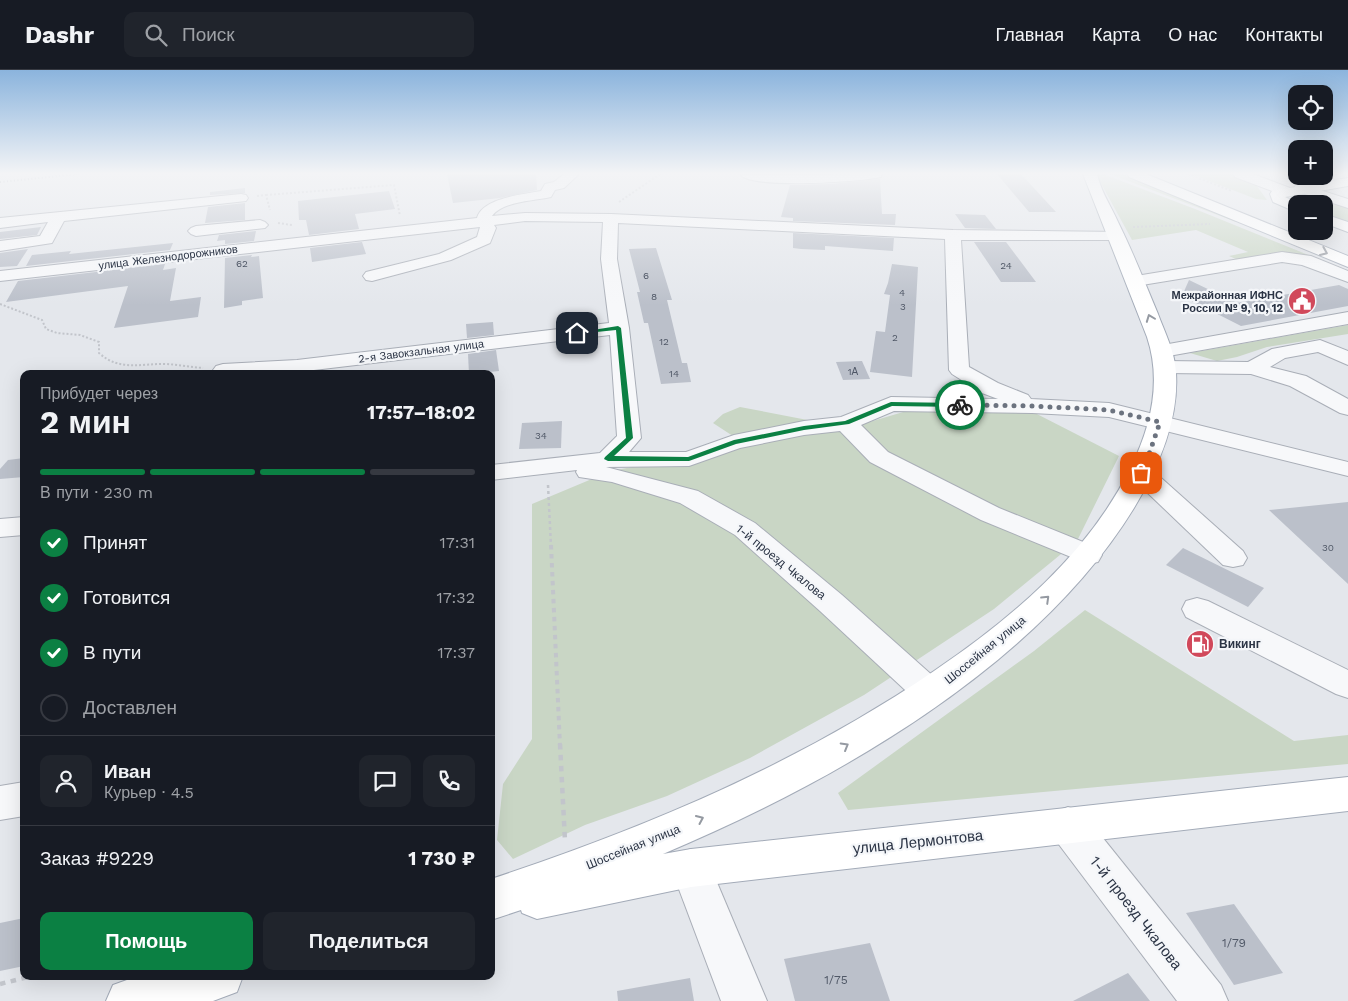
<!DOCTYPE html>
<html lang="ru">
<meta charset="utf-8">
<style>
:root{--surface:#171b24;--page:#20242c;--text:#f1f3f6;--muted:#9ea1a6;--line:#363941;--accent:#0b8043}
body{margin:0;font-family:"Work Sans",sans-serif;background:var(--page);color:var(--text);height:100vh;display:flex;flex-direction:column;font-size:19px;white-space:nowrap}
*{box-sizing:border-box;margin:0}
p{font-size:16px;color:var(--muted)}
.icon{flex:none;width:28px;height:28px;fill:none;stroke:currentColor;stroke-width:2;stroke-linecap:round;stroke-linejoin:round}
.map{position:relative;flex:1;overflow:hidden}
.details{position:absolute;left:20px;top:300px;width:475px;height:610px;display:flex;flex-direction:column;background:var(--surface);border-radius:10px;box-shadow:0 5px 20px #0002}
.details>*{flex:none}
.buttons{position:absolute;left:1288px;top:15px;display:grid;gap:10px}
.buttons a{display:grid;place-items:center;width:45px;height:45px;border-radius:10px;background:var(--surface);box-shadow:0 5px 20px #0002;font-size:25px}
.pin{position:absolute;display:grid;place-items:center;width:42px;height:42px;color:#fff;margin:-21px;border-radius:10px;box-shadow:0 2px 8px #0006}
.courier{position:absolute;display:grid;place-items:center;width:50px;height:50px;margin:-25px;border:4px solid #0b8043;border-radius:50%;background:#fff;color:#222;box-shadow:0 1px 6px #0007}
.summary em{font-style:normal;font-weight:700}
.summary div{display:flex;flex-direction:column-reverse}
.summary{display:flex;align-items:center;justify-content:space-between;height:85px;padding:0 20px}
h1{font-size:32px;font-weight:700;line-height:38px}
.bar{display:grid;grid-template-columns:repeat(4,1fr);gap:8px 5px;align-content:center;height:60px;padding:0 20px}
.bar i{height:6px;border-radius:4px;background:var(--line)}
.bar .current{background:var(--accent)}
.bar p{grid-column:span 4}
.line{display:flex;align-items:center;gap:12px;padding:0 20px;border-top:1px solid var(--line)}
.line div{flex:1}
.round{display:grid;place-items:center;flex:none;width:52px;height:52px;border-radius:10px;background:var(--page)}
ol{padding:0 20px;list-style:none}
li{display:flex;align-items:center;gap:15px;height:55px}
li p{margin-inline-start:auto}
li .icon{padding:5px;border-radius:50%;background:var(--accent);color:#fff;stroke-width:4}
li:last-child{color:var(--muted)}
li i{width:28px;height:28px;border:2px solid var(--line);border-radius:50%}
.action{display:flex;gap:10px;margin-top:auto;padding:10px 20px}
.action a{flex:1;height:58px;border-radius:10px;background:var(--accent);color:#fff;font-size:20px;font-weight:700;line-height:58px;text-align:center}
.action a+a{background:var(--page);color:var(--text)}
header{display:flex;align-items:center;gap:30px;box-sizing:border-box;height:70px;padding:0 25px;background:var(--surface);border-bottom:1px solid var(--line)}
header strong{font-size:24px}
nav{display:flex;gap:28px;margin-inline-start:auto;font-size:18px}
.search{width:350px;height:45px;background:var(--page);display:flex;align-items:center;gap:12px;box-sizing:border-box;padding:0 18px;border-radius:10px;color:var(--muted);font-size:19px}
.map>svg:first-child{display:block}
.green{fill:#c9d6c5}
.building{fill:#bbc0ca}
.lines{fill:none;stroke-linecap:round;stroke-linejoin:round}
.minor-casing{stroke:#a9aeb7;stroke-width:2}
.major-casing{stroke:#a3abb8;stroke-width:2}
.path-far3{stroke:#c2c5cb;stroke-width:2;stroke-dasharray:2 2;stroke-linecap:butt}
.path-far2{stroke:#c2c5cb;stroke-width:2.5;stroke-dasharray:3 3;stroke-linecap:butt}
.path-far1{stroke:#c2c5cb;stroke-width:4;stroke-dasharray:4.5 4.5;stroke-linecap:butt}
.path{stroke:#c2c5cb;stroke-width:4.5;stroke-dasharray:5.5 5.5;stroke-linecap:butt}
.minor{fill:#f7f8fa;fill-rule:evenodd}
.major{fill:#fff;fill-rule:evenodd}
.rail{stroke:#7d8696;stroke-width:2;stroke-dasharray:1 2.5;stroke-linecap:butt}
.oneway{stroke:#959aa2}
.route{fill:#0b8043}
.done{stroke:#6c737f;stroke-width:5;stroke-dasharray:0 9}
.labels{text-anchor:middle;stroke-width:4.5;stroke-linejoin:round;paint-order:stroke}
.number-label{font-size:10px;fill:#4f5766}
.far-street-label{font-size:11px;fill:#2b3445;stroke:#f4f6f9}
.far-poi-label{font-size:11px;font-weight:bold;fill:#2b3445;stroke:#f4f6f9;text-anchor:end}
.street-label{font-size:12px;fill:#2b3445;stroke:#f4f6f9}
.poi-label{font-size:12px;font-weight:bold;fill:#2b3445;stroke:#f4f6f9;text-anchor:start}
.near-number-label{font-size:12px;fill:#4f5766}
.near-street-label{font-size:15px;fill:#2b3445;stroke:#f4f6f9}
</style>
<header>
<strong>Dashr</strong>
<div class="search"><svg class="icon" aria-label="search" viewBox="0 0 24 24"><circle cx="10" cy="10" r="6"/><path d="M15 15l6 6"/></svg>Поиск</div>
<nav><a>Главная</a><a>Карта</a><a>О нас</a><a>Контакты</a></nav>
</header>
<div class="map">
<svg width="1348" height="931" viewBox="0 0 1348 931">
<rect width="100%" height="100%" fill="#e4e7ec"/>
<g class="green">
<path d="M1103 104 1195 139 1311 186 1236 189 1229 186 1248 182 1196 160 1132 170 1097 106Z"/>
<path d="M1110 104 1125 105 1243 152H1236Z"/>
<path d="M1191 104H1236L1254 112 1267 130 1256 129Z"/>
<path d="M1311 124 1348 137V152L1324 143V134H1296L1290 131 1291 128Z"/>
<path d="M1348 255V264L1267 277 1237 287 1217 291 1190 283Z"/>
<path d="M740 337 849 358 910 340 1031 341 1119 386 1077 471 994 539 864 625 750 688 667 726 585 755 513 789 497 770 503 714 532 669V434L611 401 653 393 742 372 713 353 723 344Z"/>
<path d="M1085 540 1294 671 1348 665V694L848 740 838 723 1034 581Z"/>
</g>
<g class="building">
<path d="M447 104H536L537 120 500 128 453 133Z"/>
<path d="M997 104H1021L1056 142H1029Z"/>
<path d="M880 109 882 144H896L895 155 793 151V148L781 147 790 115 831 114Z"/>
<path d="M245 118V123L210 125V122Z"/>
<path d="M389 121 395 139 355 144 359 159 309 165 306 150H299L298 131Z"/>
<path d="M245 133V150L205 153 208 137Z"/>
<path d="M955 144 985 145 996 159 965 158Z"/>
<path d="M41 157 37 165 0 169V162Z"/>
<path d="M256 161 254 171 225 174V170L217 171 219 165Z"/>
<path d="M793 163 894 168 893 181 825 176V180L801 179 793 178Z"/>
<path d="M362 172 366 184 312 192 310 178Z"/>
<path d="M974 172H1006L1036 212H1001Z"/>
<path d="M173 173 170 180 26 196 32 185 71 181 69 184Z"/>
<path d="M656 178 672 230H667L682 293H687L691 312 661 314 648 253H644L637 222H640L629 179Z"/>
<path d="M28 179 17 196 0 197V183Z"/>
<path d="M252 185 251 187 259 186 263 228 242 231V235L224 238 225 188Z"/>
<path d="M165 194 163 200 176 198 170 231 201 227 198 247 114 258 128 216 6 232 18 211Z"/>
<path d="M892 194 918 197 912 307 870 302 876 261 885 262 890 225 884 224 888 213Z"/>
<path d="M1189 210 1237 233 1339 215 1348 219V236L1241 256 1182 226Z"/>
<path d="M493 252 494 265 467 268 466 254Z"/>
<path d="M496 280 499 301 469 304 468 284Z"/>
<path d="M862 291 870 309 843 310 836 292Z"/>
<path d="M562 351 561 378 519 379 522 353Z"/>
<path d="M24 388V407L0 409V399L8 390Z"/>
<path d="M1348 432V514L1269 440Z"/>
<path d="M1183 478 1264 518 1248 537 1166 495Z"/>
<path d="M1234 834 1283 903 1234 915 1186 843Z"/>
<path d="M24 848V896L0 901V853Z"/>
<path d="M870 873 890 931H795L784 889Z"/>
<path d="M1128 903 1150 931H1073Z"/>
<path d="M690 908 694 931H618L617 921Z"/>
</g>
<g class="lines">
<defs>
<g id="minor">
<path d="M564 104H579L564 118 555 120 551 127C534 131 503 131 492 146L525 143 611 144 953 160 1122 162 1124 165 1122 168 1116 170H961L969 297 998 313 1028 325 1031 329 1109 333 1348 392V406L1109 347 1032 343 894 341 861 355 888 382 999 438 1098 478 1102 485 1098 492 1088 494 981 450 870 392 840 361 804 365 740 378 689 396 606 397 698 421 755 453 842 525 942 614 947 623 942 632 930 636 918 632 820 541 735 465 680 433 612 412 579 407 576 402 577 400 491 410V395L600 383 617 366 610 265 297 302 215 304 213 300 216 296 223 294 297 290 609 253 601 189 603 152 525 151 494 155 496 158 490 173 451 190 372 211 366 210 363 206 366 202 439 184 477 167 480 157 0 211V201L477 148C482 128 524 124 541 121L545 114 554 112ZM618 153 945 169 949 300 952 304 982 323 998 329 891 327 841 347 804 351 734 365 686 382H629L641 368 629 258 617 189Z"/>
<path d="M882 104 881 107C860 112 753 119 741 105Z"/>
<path d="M1234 104H1253L1290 118 1292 121 1290 124H1280L1235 107Z"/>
<path d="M1301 114 1348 129V138L1296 121 1294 118 1296 115Z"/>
<path d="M241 124 246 125 248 128 246 131 64 151 52 173 0 181V171L40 166 48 152 0 158V148Z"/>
<path d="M260 150 265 152 268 155 265 158 196 166 191 164 188 161 191 158 196 156Z"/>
<path d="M1282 182 1311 186 1348 201V212L1302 195 1282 192 1136 216 1130 215 1127 211 1130 207 1136 206Z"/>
<path d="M1348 242V254L1163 287 1156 285 1153 281 1156 277 1163 275Z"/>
<path d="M1320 270 1348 281V295L1318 282 1285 288 1270 297 1306 306 1348 329V345L1340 343 1290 316 1251 304 1165 303 1158 301 1155 297 1158 293 1165 291 1248 292 1272 279Z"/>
<path d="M1141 395 1150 398 1243 481 1247 488 1243 495 1233 497 1223 495 1132 408 1128 403 1132 398Z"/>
<path d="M24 447V465L0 467V449Z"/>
<path d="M1197 528 1208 531 1348 600V628L1336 624 1186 547 1182 539 1186 531Z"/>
<path d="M24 712V746L0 750V716Z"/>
<path d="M1068 737 1082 742 1221 915 1228 931H1177L1054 768 1049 755 1054 742Z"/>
<path d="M691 779 705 784 767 931H721L671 798 677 784Z"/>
</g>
<g id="major">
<path d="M1083 104H1097C1101 122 1111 136 1118 152 1133 182 1145 213 1158 244 1165 263 1175 282 1176 303 1179 351 1158 398 1134 438 1036 598 832 713 663 784L691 779 1348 707V741L691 817 537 849 522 843 521 840 491 850V809C648 757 797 694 934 601 1011 549 1088 484 1130 399 1151 357 1162 312 1147 267Z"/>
<path d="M1128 104H1146L1348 186V197L1129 107Z"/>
<path d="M1348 108V116L1285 127 1299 134H1296V142L1273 132 1270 124 1272 121Z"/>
<path d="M1324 144 1348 152V162L1324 153Z"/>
<path d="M138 906H243L237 922 213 931H106L113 915Z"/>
</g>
</defs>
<use href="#minor" class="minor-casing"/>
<use href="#major" class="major-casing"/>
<g class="path-far3">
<path d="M1188 104 1232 121"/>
<path d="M266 125 394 115 400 146"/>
<path d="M257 126 266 125 270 140"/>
<path d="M619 132 660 104"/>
<path d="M278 153 292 155"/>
<path d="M1133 157 1210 154"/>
<path d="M0 234 42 250 46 259 57 263 80 265 99 272V283C120 302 142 293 167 294 179 295 191 297 203 298"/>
</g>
<path class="path-far2" d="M548 415 551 476"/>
<path class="path-far1" d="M551 475 560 676"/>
<g class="path">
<path d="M560 674 565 771"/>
<path d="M0 914 32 906"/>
</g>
<use href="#minor" class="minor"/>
<use href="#major" class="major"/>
<path class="rail" d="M0 112 78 104"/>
</g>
<defs><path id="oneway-chevron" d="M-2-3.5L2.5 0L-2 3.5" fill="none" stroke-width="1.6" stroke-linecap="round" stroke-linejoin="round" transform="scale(1.25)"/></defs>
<g class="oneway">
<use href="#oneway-chevron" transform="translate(1324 182) rotate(23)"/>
<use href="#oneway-chevron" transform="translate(1150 248) rotate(-111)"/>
<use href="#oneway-chevron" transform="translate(1046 529) rotate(-44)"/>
<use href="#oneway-chevron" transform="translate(845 676) rotate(-30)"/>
<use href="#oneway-chevron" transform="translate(700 749) rotate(-24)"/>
</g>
<linearGradient id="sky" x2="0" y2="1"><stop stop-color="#8bb4dd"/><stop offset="0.44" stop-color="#f3f4f6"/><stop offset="1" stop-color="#f3f4f6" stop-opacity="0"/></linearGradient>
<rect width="1348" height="235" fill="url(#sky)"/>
<path class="route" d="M618 256 621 258 633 368 614 386 688 387 734 370 804 356 845 351 891 332 960 333 963 335 960 337 892 336 849 354 804 360 736 374 689 391H608L604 389 605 387 626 368 616 260 577 264 574 263Z"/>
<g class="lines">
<path class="done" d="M960 335 1032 336 1109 340 1160 352 1146 393 1141 403"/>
</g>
<defs>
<symbol id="civic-disc" viewBox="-11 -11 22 22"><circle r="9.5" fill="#d1495b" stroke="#f4f6f9"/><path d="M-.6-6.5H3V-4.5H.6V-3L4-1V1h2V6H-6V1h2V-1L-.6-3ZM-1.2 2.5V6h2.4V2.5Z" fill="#fff"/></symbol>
<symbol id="fuel-disc" viewBox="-11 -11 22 22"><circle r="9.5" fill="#d1495b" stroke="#f4f6f9"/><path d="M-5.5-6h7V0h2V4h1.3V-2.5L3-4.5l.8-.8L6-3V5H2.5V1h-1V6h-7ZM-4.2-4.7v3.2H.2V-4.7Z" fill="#fff"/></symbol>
</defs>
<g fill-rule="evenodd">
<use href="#civic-disc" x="1286" y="215" width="32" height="32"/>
<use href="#fuel-disc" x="1184" y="558" width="32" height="32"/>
</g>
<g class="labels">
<g class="number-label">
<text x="242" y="197">62</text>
<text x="1006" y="199">24</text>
<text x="646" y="209">6</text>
<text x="902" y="226">4</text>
<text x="654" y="230">8</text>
<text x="903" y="240">3</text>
<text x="895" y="271">2</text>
<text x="664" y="275">12</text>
<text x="853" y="305">1А</text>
<text x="674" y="307">14</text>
<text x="541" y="369">34</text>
<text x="1328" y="481">30</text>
</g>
<g class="far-street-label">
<text transform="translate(168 187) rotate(-7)" y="4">улица Железнодорожников</text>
<text transform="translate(421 281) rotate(-7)" y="4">2-я Завокзальная улица</text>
</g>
<g class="far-poi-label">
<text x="1283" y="229">Межрайонная ИФНС<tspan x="1283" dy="13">России № 9, 10, 12</tspan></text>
</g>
<g class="street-label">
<text transform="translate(781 492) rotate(39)" y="4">1-й проезд Чкалова</text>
<text transform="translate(985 580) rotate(-39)" y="4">Шоссейная улица</text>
<text transform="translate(633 777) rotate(-22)" y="4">Шоссейная улица</text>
</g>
<g class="poi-label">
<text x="1219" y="578">Викинг</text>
</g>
<g class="near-number-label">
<text x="1234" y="877">1/79</text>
<text x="836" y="914">1/75</text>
</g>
<g class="near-street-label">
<text transform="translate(918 772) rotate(-6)" y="5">улица Лермонтова</text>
<text transform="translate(1136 843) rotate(52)" y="5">1-й проезд Чкалова</text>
</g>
</g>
</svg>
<div class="buttons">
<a><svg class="icon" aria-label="locate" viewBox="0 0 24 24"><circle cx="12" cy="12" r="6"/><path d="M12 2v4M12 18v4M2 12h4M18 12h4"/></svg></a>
<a>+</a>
<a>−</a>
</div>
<div class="pin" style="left:1141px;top:403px;background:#ea580c"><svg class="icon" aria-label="bag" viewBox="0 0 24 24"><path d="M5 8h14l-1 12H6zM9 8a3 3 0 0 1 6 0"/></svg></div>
<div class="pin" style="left:577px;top:263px;background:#1f2937"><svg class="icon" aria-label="home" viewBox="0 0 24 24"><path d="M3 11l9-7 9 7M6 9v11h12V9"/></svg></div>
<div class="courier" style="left:960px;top:335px"><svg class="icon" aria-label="bike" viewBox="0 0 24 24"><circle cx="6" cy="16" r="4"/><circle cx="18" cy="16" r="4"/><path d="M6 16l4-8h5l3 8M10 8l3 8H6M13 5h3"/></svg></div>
<section class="details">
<div class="summary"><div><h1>2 мин</h1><p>Прибудет через</p></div><em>17:57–18:02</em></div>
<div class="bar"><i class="current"></i><i class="current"></i><i class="current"></i><i></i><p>В пути · 230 m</p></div>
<ol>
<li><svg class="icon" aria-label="check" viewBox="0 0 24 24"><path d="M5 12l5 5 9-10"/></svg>Принят<p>17:31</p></li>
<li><svg class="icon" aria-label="check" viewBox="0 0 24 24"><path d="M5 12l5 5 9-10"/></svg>Готовится<p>17:32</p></li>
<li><svg class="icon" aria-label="check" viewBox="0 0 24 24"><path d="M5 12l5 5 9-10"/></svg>В пути<p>17:37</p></li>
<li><i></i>Доставлен</li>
</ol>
<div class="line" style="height:90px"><a class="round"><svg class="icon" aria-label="person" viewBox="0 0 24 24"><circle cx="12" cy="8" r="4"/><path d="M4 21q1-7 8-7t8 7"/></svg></a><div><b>Иван</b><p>Курьер · 4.5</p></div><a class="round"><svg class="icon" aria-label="chat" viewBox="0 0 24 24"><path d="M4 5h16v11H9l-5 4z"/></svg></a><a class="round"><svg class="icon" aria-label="phone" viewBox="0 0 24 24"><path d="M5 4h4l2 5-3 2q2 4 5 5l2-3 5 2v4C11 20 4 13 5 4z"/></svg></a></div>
<div class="line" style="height:65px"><div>Заказ #9229</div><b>1 730 ₽</b></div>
<div class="action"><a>Помощь</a><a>Поделиться</a></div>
</section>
</div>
